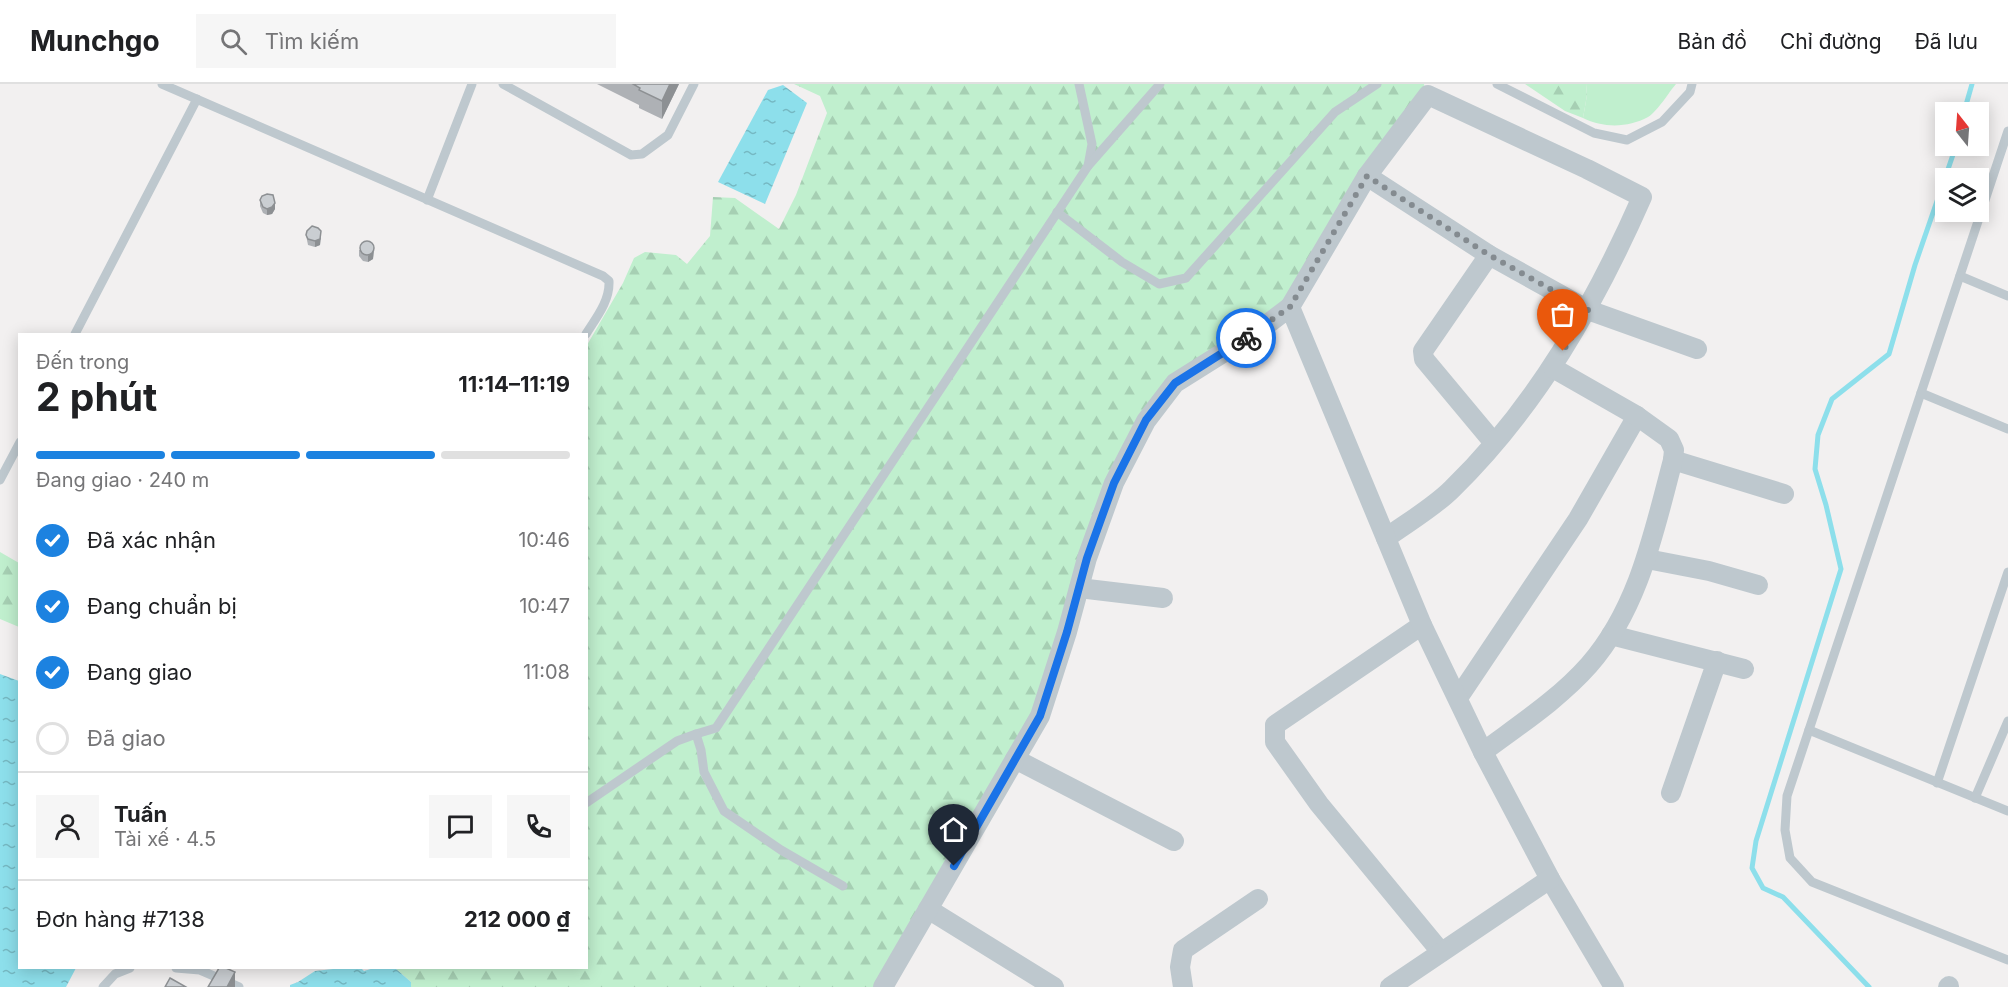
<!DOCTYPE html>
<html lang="vi">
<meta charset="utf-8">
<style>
:root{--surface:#fff;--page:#f6f6f6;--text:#202124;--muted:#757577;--line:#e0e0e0;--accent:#1c82e0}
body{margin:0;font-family:Inter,sans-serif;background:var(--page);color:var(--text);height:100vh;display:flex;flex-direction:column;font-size:22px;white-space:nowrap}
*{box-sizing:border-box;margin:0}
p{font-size:20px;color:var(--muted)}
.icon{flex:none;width:33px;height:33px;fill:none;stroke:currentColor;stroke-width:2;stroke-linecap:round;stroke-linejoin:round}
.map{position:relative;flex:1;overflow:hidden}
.drawer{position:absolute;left:18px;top:249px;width:570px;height:636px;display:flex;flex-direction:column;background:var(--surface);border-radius:0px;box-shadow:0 3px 15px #0003}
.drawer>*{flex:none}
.needle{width:39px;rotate:343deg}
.tools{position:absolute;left:1935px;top:18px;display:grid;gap:12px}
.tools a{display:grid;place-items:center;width:54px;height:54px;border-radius:0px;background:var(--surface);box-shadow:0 3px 15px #0003;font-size:30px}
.pin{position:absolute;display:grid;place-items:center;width:51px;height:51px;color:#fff;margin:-62px -26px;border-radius:50% 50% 50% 0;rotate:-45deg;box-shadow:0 0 6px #0007}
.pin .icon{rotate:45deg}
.courier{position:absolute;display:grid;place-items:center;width:60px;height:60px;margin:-30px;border:4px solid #1a73e8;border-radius:50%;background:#fff;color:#222;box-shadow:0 2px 8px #0007}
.head em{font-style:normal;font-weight:700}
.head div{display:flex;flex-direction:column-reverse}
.head{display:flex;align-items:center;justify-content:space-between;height:102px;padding:0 18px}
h1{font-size:39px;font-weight:700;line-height:45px}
.bar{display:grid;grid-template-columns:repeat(4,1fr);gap:9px 6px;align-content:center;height:72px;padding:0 18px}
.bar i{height:8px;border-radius:4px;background:var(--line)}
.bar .active{background:var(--accent)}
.bar p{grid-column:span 4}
.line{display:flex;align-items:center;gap:15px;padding:0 18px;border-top:2px solid var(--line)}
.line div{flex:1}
.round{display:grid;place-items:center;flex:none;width:63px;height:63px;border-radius:0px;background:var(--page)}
ol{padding:0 18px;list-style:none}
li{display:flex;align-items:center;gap:18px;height:66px}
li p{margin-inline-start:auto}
li .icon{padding:6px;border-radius:50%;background:var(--accent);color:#fff;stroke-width:4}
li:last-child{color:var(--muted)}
li i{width:33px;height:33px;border:3px solid var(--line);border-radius:50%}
header{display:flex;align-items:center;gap:36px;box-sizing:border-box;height:84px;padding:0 30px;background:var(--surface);border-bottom:2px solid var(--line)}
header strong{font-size:28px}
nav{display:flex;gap:33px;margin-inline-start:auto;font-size:21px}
.search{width:420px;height:54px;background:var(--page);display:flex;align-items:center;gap:15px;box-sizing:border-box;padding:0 21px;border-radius:0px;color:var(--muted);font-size:22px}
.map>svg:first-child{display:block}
.grass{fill:#c0efce}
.forest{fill:url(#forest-firs)}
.water{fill:url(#water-ripples)}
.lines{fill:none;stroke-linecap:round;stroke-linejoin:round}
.stream{stroke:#8ddfeb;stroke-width:5}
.lane{stroke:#bec8ce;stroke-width:9}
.street{stroke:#bec8ce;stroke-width:20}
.wall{fill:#aeb1b5}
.shaded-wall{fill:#8d9093}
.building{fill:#caced2;stroke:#8d9093;stroke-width:1.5}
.done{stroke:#848b90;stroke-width:6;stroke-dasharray:0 10.8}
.route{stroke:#1a73e8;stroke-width:8}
</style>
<header>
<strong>Munchgo</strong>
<div class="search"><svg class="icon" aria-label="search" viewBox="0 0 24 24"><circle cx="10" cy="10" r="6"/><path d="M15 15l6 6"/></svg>Tìm kiếm</div>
<nav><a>Bản đồ</a><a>Chỉ đường</a><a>Đã lưu</a></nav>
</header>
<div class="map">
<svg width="2008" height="903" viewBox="0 0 2008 903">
<defs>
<pattern id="forest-firs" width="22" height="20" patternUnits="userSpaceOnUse" patternTransform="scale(1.5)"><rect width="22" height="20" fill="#c0efce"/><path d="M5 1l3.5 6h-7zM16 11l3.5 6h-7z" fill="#a6cfb3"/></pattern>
<pattern id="water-ripples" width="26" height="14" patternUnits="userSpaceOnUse" patternTransform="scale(1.5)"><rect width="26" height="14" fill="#8ddfeb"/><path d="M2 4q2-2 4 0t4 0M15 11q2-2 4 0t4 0" fill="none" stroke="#75b8c2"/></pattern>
</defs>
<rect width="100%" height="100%" fill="#f2f0f0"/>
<path class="grass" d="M1586 0H1676C1669 8 1657 28 1648 33 1628 44 1603 44 1583 34L1587 11Z"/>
<g class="forest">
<path d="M794 0H1424L1425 5 1286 219 1141 334 1034 630 876 903H411V898L395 884H586L587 261 623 199 634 174 645 168 676 171 687 180 710 152 713 113 735 114 779 145 796 111 827 29 820 12Z"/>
<path d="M1525 0H1586L1587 11 1583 34 1565 27Z"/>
<path d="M0 468 19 479V543L0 535Z"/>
</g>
<g class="water">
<path d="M783 1 807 19 765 120 718 98 768 6Z"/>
<path d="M0 590 19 597 20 884H76L66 903H0Z"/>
<path d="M342 884H361L364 887 374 884H395L411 898V903H290V901L298 898 315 887Z"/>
</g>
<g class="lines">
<g class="stream">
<path d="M1964 28 1972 0"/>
<path d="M1869 903 1783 813 1763 804 1752 784 1756 757 1841 485 1826 421 1815 385 1818 351 1832 315 1889 270 1915 181 1956 62"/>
</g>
<g class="lane">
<path d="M162 0 603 192 609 197C610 217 596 234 586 250"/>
<path d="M503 0 631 71 642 70 668 51 694 0"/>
<path d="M1079 0 1092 60 1088 82"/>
<path d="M1497 0 1594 49 1627 56 1662 38 1690 8 1692 0"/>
<path d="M2008 47 1787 712 1785 746 1790 774 1812 798 2008 876"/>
<path d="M427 116 472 0"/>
<path d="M1057 128 1122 178 1159 200 1186 194 1335 28 1377 0"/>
<path d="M1960 192 2008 212"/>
<path d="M75 250 197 15"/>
<path d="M1921 309 2008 345"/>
<path d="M0 396 20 358"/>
<path d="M1809 646 2008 727"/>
<path d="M696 650 716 644 1088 82 1160 0"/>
<path d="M1937 699 2008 488"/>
<path d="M1975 714 2008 637"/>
<path d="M586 719 677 657 696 650 701 666 704 688 724 727 781 766 843 802"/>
<path d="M176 884 200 886 239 903"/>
<path d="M103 903 115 890 130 884"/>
</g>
<g class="street">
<path d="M1367 92 1489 171 1588 226 1697 265"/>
<path d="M1489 171 1423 267 1424 275 1494 359"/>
<path d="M1290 223 1367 92 1428 11 1587 85 1642 113C1595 220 1536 323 1452 405 1433 424 1408 438 1386 454"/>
<path d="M1673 376 1784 410"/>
<path d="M1647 475 1709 487 1758 501"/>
<path d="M1079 504 1163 514"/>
<path d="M1422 541 1275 641V658L1319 720 1441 868"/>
<path d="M1611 551 1744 585"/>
<path d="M1458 614 1578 435 1637 332"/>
<path d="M1483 668C1519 641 1559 615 1589 581 1639 524 1654 447 1673 376L1674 366 1669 355 1637 332 1553 284"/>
<path d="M1015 675 1174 757"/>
<path d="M1671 709 1717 577"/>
<path d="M928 825 1054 903"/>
<path d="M883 903 1040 632 1067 548 1087 474 1114 399 1146 337 1175 299 1261 245 1290 223 1422 541 1483 668 1550 795 1614 903"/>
<path d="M1183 903 1180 883 1183 866 1258 815"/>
<path d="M1390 903 1550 795"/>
<path d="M1948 903 1949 902"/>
</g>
</g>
<g class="wall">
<path d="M597 0H679L662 35 639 24V21Z"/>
<path d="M260 116 275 125 272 130 267 131 263 129 260 122Z"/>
<path d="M306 151 321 154 320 161 315 163 308 161Z"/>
<path d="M359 166 374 168 373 175 368 178 363 177 359 172Z"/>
</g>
<g class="shaded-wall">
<path d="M670 0H679L662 35V17Z"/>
<path d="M275 119V125L272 130 267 131V125Z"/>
<path d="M321 147 320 161 315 163V157Z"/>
<path d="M374 162 373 175 368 178V172Z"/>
<path d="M235 888V903H227Z"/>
</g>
<g class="building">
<path d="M633 0H670L662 17 639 6 640 4Z"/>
<path d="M267 110 273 111 275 119 272 123 267 125 263 123 260 116 262 112Z"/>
<path d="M312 142 318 144 321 147 320 155 315 157 308 155 306 151 307 147Z"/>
<circle cx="367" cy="164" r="7"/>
<path d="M219 884H226L235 888 227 903H208Z"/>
<path d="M170 894 186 903H165Z"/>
</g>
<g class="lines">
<path class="done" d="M1246 254 1290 223 1367 92 1489 171 1588 226 1563 267"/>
<path class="route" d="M954 782 1040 632 1067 548 1087 474 1114 399 1146 336 1175 299 1246 254"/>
</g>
</svg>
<div class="tools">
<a><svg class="needle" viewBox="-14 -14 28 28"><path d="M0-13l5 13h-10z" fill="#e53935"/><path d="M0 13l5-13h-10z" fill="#757577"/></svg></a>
<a><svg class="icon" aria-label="layers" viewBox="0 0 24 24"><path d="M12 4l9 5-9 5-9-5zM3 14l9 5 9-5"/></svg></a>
</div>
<div class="pin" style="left:1563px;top:267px;background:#ea580c"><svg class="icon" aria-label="bag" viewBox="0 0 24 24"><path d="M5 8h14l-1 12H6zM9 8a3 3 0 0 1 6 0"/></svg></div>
<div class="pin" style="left:954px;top:782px;background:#1f2937"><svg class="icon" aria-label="home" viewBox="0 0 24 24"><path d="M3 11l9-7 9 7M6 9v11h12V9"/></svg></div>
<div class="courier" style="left:1246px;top:254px"><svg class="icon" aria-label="bike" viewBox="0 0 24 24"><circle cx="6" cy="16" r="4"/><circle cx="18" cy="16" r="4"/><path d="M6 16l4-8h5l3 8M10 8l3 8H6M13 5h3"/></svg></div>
<section class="drawer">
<div class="head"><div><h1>2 phút</h1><p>Đến trong</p></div><em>11:14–11:19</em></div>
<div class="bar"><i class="active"></i><i class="active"></i><i class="active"></i><i></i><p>Đang giao · 240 m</p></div>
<ol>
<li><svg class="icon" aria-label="check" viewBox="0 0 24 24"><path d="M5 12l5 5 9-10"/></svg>Đã xác nhận<p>10:46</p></li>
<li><svg class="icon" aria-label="check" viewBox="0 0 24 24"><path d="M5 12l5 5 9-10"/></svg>Đang chuẩn bị<p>10:47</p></li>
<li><svg class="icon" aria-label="check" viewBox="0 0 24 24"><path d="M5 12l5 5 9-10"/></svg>Đang giao<p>11:08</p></li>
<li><i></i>Đã giao</li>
</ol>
<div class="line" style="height:108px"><a class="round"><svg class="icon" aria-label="person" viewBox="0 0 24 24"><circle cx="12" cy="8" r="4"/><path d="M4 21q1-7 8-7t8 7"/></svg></a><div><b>Tuấn</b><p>Tài xế · 4.5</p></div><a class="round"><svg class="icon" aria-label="chat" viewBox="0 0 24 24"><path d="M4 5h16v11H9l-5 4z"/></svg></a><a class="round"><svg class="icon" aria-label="phone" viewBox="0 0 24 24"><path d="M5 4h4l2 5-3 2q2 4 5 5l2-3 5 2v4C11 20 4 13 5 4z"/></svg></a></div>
<div class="line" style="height:78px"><div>Đơn hàng #7138</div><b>212 000 ₫</b></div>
</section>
</div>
